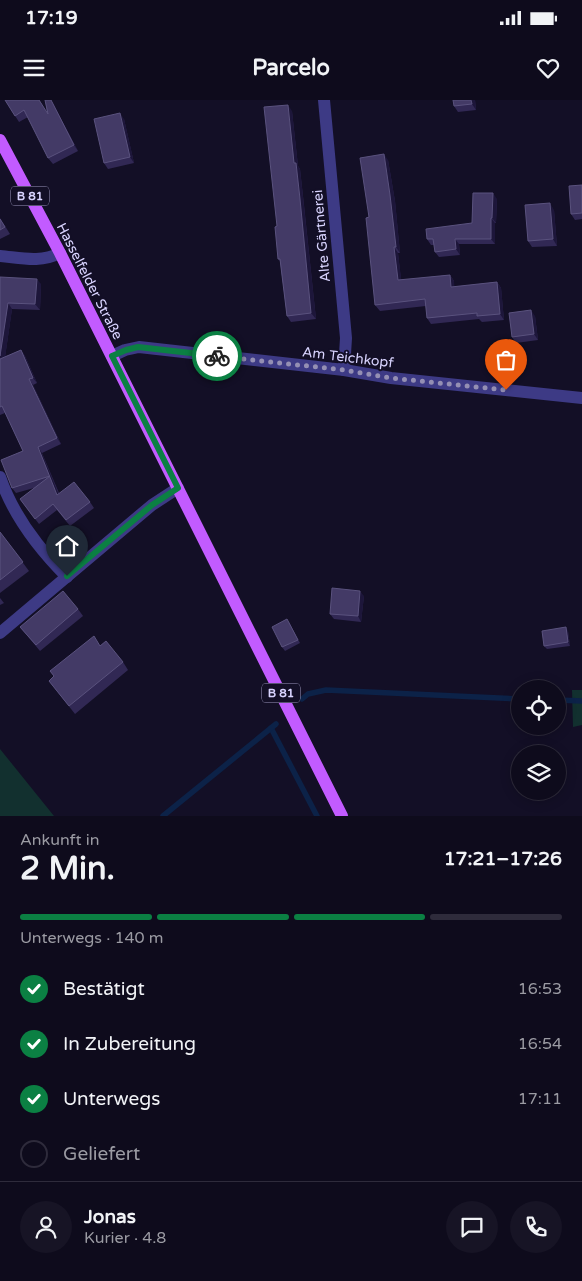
<!DOCTYPE html>
<html lang="de">
<meta charset="utf-8">
<style>
:root{--surface:#0e0b1c;--page:#171425;--text:#f1f3f6;--muted:#9b9ba3;--line:#2e2b3b;--accent:#0b8043}
body{margin:0;font-family:"Varela Round",sans-serif;background:var(--page);color:var(--text);height:100vh;display:flex;flex-direction:column;font-size:19px;white-space:nowrap}
*{box-sizing:border-box;margin:0}
p{font-size:16px;color:var(--muted)}
.icon{flex:none;width:28px;height:28px;fill:none;stroke:currentColor;stroke-width:2;stroke-linecap:round;stroke-linejoin:round}
.map{position:relative;height:716px;overflow:hidden}
.panel{display:flex;flex-direction:column;background:var(--surface);flex:1}
.panel>*{flex:none}
.fabs{position:absolute;left:511px;top:580px;display:grid;gap:10px}
.fabs a{display:grid;place-items:center;width:55px;height:55px;border-radius:50%;background:var(--surface);box-shadow:0 2px 12px #0003,0 0 0 1px var(--line);font-size:25px}
.pin{position:absolute;display:grid;place-items:center;width:42px;height:42px;color:#fff;margin:-51px -21px;border-radius:50% 50% 50% 0;rotate:-45deg;box-shadow:0 0 5px #0007}
.pin .icon{rotate:45deg}
.courier{position:absolute;display:grid;place-items:center;width:50px;height:50px;margin:-25px;border:4px solid #0b8043;border-radius:50%;background:#fff;color:#222;box-shadow:0 1px 6px #0007}
.overview em{font-style:normal;font-weight:700}
.overview div{display:flex;flex-direction:column-reverse}
.overview{display:flex;align-items:center;justify-content:space-between;height:85px;padding:0 20px}
h1{font-size:32px;font-weight:700;line-height:38px}
.bar{display:grid;grid-template-columns:repeat(4,1fr);gap:8px 5px;align-content:center;height:60px;padding:0 20px}
.bar i{height:6px;border-radius:4px;background:var(--line)}
.bar .selected{background:var(--accent)}
.bar p{grid-column:span 4}
.line{display:flex;align-items:center;gap:12px;padding:0 20px;border-top:1px solid var(--line)}
.line div{flex:1}
.round{display:grid;place-items:center;flex:none;width:52px;height:52px;border-radius:26px;background:var(--page)}
ol{padding:0 20px;list-style:none}
li{display:flex;align-items:center;gap:15px;height:55px}
li p{margin-inline-start:auto}
li .icon{padding:5px;border-radius:50%;background:var(--accent);color:#fff;stroke-width:4}
li:last-child{color:var(--muted)}
li i{width:28px;height:28px;border:2px solid var(--line);border-radius:50%}
.status{display:flex;justify-content:space-between;align-items:center;height:35px;padding:0 25px;background:var(--surface);direction:ltr}
.status svg{height:14px;fill:currentColor}
header{display:flex;justify-content:space-between;align-items:center;height:65px;padding:0 20px;background:var(--surface);font-size:22px;font-weight:700}
.map>svg:first-child{display:block}
.green{fill:#12302f}
.lines{fill:none;stroke-linecap:round;stroke-linejoin:round}
.stream{stroke:#0c2248;stroke-width:5.5}
.street{stroke:#3d3a85;stroke-width:12}
.primary{stroke:#c25bff;stroke-width:12}
.wall{fill:#312854}
.shaded-wall{fill:#1d163a}
.building{fill:#433a66;stroke:#5a527e}
.done{stroke:#948fb3;stroke-width:5;stroke-dasharray:0 9}
.route{stroke:#0b8043;stroke-width:6}
.labels{text-anchor:middle;stroke-width:4;stroke-linejoin:round;paint-order:stroke}
.shield{fill:#130f26;stroke:#9e99be;stroke-width:1}
.shield-label{font-size:12px;font-weight:bold;fill:#d9d4ff}
.street-label{font-size:14px;fill:#d9d4ff;stroke:#130f26}
</style>
<div class="status"><b>17:19</b><svg viewBox="0 0 49 12"><path d="M0 12V9h3v3zM5 12V6h3v6zM10 12V3h3v9zM15 12V0h3v12zM26 1h20v11H26zM47 4h2v5h-2z"/></svg></div>
<header><svg class="icon" aria-label="menu" viewBox="0 0 24 24"><path d="M4 6h16M4 12h16M4 18h16"/></svg>Parcelo<svg class="icon" aria-label="heart" viewBox="0 0 24 24"><path d="M12 20l-8-8c-3-5 5-10 8-4 3-6 11-1 8 4z"/></svg></header>
<div class="map">
<svg width="582" height="716" viewBox="0 0 582 716">
<rect width="100%" height="100%" fill="#130f26"/>
<g class="green">
<path d="M572 590H582V625L573 627Z"/>
<path d="M0 649 54 716H0Z"/>
</g>
<g class="lines">
<g class="stream">
<path d="M302 599 308 594 326 590 520 599"/>
<path d="M558 600 582 601"/>
<path d="M271 628 317 716"/>
<path d="M163 716 276 624"/>
</g>
<g class="street">
<path d="M324 0 346 238 344 270"/>
<path d="M0 156C22 158 40 163 60 153"/>
<path d="M112 256 125 250 139 247 344 270 391 278 582 298"/>
<path d="M0 377C13 415 39 449 67 477"/>
<path d="M0 533 152 405 178 388"/>
</g>
<path class="primary" d="M0 40 60 153 342 716"/>
</g>
<g class="wall">
<path d="M5 0 47 13 45 0H51L78 51 53 64 48 58 28 17 19 22Z"/>
<path d="M475 0 476 10 458 12 454 6Z"/>
<path d="M292 11 298 66 300 69 304 105 316 219 291 222 287 216 280 161 278 159 277 126Z"/>
<path d="M124 19 134 63 108 69 104 63Z"/>
<path d="M388 60 395 101 400 153H398L401 180 450 175 454 181V187L497 182 501 188 504 220 482 222 479 219 431 224 427 218 426 206 380 211 375 205Z"/>
<path d="M582 85V119L575 120 571 114Z"/>
<path d="M497 99 496 123H495V144H459L460 155 439 157 435 152 434 145H431L427 139 472 123Z"/>
<path d="M554 110 557 146 532 147 528 141Z"/>
<path d="M0 118 10 134 0 139Z"/>
<path d="M0 177 41 184 40 210 12 209 5 257 21 250 25 256 37 283 33 285 61 344 42 353 59 393 90 402 94 408 70 426 57 410 39 424 20 399 34 388 16 393 12 388 23 351 5 313 0 315Z"/>
<path d="M535 216 538 240 516 243 512 237Z"/>
<path d="M0 432 29 471 0 493Z"/>
<path d="M364 496 361 522 334 519 330 514Z"/>
<path d="M0 498 4 503 0 505Z"/>
<path d="M78 509 83 516 40 551 20 527Z"/>
<path d="M289 522 300 543 285 551 282 547Z"/>
<path d="M568 531 570 546 547 549 544 546Z"/>
<path d="M100 545 123 562 128 570 75 614 49 581 54 576 50 571Z"/>
</g>
<g class="shaded-wall">
<path d="M51 0 53 3 78 51 74 45Z"/>
<path d="M471 0H475L476 10 472 4Z"/>
<path d="M288 5 292 11 298 66 300 69 316 219 311 213Z"/>
<path d="M120 13 124 19 134 63 130 57Z"/>
<path d="M384 54 388 60 395 101 400 153 396 147Z"/>
<path d="M493 93 497 99 496 123 492 118Z"/>
<path d="M550 103 554 110 557 146 553 139Z"/>
<path d="M491 118 495 123V144L491 139Z"/>
<path d="M455 139 459 144 460 155 456 149Z"/>
<path d="M394 147 398 153 402 186 398 180Z"/>
<path d="M450 175 454 181 455 193 451 187Z"/>
<path d="M37 179 41 184 40 210 35 204Z"/>
<path d="M497 182 501 188 504 220 500 214Z"/>
<path d="M8 203 12 209 4 265 0 260V256Z"/>
<path d="M531 210 535 216 538 240 534 234Z"/>
<path d="M21 250 25 256 37 283 33 278Z"/>
<path d="M29 279 33 285 61 344 57 338Z"/>
<path d="M38 347 42 353 61 400 57 395Z"/>
<path d="M360 491 364 496 361 522 358 516Z"/>
<path d="M566 527 568 531 570 546 568 542Z"/>
</g>
<g class="building">
<path d="M5 0H39L48 14 45 0H51L74 45 48 58 24 10 15 16Z"/>
<path d="M453 0H471L472 4 454 6Z"/>
<path d="M288 5 294 63H296L300 99 311 213 287 216 280 159H278L275 127 277 126 264 7Z"/>
<path d="M120 13 130 57 104 63 94 19Z"/>
<path d="M384 54 390 95 396 147H394L398 180 450 175 451 187 497 182 500 214 477 216V213L427 218 425 199 375 205 366 118 369 117 360 58Z"/>
<path d="M582 85V113L571 114 569 86Z"/>
<path d="M473 93H493L492 118H491V139H455L456 149 435 152 433 139H427L426 129 472 123Z"/>
<path d="M550 103 553 139 528 141 525 105Z"/>
<path d="M0 119 5 127 0 130Z"/>
<path d="M0 177 37 179 35 204 8 203 0 256Z"/>
<path d="M531 210 534 234 512 237 509 213Z"/>
<path d="M21 250 33 278 29 279 57 338 38 347 57 395 74 382 90 402 66 420 53 404 35 419 20 399 50 376 12 388 1 360 23 351 2 306 0 307V259Z"/>
<path d="M0 432 23 462 0 480Z"/>
<path d="M332 488 360 491 358 516 330 514Z"/>
<path d="M63 491 78 509 36 545 20 527Z"/>
<path d="M287 519 298 540 282 547 272 527Z"/>
<path d="M566 527 568 542 544 546 542 531Z"/>
<path d="M94 536 100 546 106 541 123 562 69 606 49 581 54 576 50 571Z"/>
</g>
<g class="lines">
<path class="done" d="M217 256 344 270 391 278 506 290"/>
<path class="route" d="M67 476 152 405 178 388 112 256 126 250 138 247 217 256"/>
</g>
<g class="labels">
<g class="shield">
<rect x="11" y="86.5" width="38" height="19" rx="4"/>
<rect x="262" y="583.5" width="38" height="19" rx="4"/>
</g>
<g class="shield-label">
<text x="30" y="100">B 81</text>
<text x="281" y="597">B 81</text>
</g>
<g class="street-label">
<text transform="translate(321 136) rotate(-95)" y="5">Alte Gärtnerei</text>
<text transform="translate(90 181) rotate(63)" y="5">Hasselfelder Straße</text>
<text transform="translate(348 257) rotate(7)" y="5">Am Teichkopf</text>
</g>
</g>
</svg>
<div class="fabs">
<a><svg class="icon" aria-label="locate" viewBox="0 0 24 24"><circle cx="12" cy="12" r="6"/><path d="M12 2v4M12 18v4M2 12h4M18 12h4"/></svg></a>
<a><svg class="icon" aria-label="layers" viewBox="0 0 24 24"><path d="M12 4l9 5-9 5-9-5zM3 14l9 5 9-5"/></svg></a>
</div>
<div class="pin" style="left:506px;top:290px;background:#ea580c"><svg class="icon" aria-label="bag" viewBox="0 0 24 24"><path d="M5 8h14l-1 12H6zM9 8a3 3 0 0 1 6 0"/></svg></div>
<div class="pin" style="left:67px;top:476px;background:#1f2937"><svg class="icon" aria-label="home" viewBox="0 0 24 24"><path d="M3 11l9-7 9 7M6 9v11h12V9"/></svg></div>
<div class="courier" style="left:217px;top:256px"><svg class="icon" aria-label="bike" viewBox="0 0 24 24"><circle cx="6" cy="16" r="4"/><circle cx="18" cy="16" r="4"/><path d="M6 16l4-8h5l3 8M10 8l3 8H6M13 5h3"/></svg></div>
</div>
<section class="panel">
<div class="overview"><div><h1>2 Min.</h1><p>Ankunft in</p></div><em>17:21–17:26</em></div>
<div class="bar"><i class="selected"></i><i class="selected"></i><i class="selected"></i><i></i><p>Unterwegs · 140 m</p></div>
<ol>
<li><svg class="icon" aria-label="check" viewBox="0 0 24 24"><path d="M5 12l5 5 9-10"/></svg>Bestätigt<p>16:53</p></li>
<li><svg class="icon" aria-label="check" viewBox="0 0 24 24"><path d="M5 12l5 5 9-10"/></svg>In Zubereitung<p>16:54</p></li>
<li><svg class="icon" aria-label="check" viewBox="0 0 24 24"><path d="M5 12l5 5 9-10"/></svg>Unterwegs<p>17:11</p></li>
<li><i></i>Geliefert</li>
</ol>
<div class="line" style="height:90px"><a class="round"><svg class="icon" aria-label="person" viewBox="0 0 24 24"><circle cx="12" cy="8" r="4"/><path d="M4 21q1-7 8-7t8 7"/></svg></a><div><b>Jonas</b><p>Kurier · 4.8</p></div><a class="round"><svg class="icon" aria-label="chat" viewBox="0 0 24 24"><path d="M4 5h16v11H9l-5 4z"/></svg></a><a class="round"><svg class="icon" aria-label="phone" viewBox="0 0 24 24"><path d="M5 4h4l2 5-3 2q2 4 5 5l2-3 5 2v4C11 20 4 13 5 4z"/></svg></a></div>
</section>
